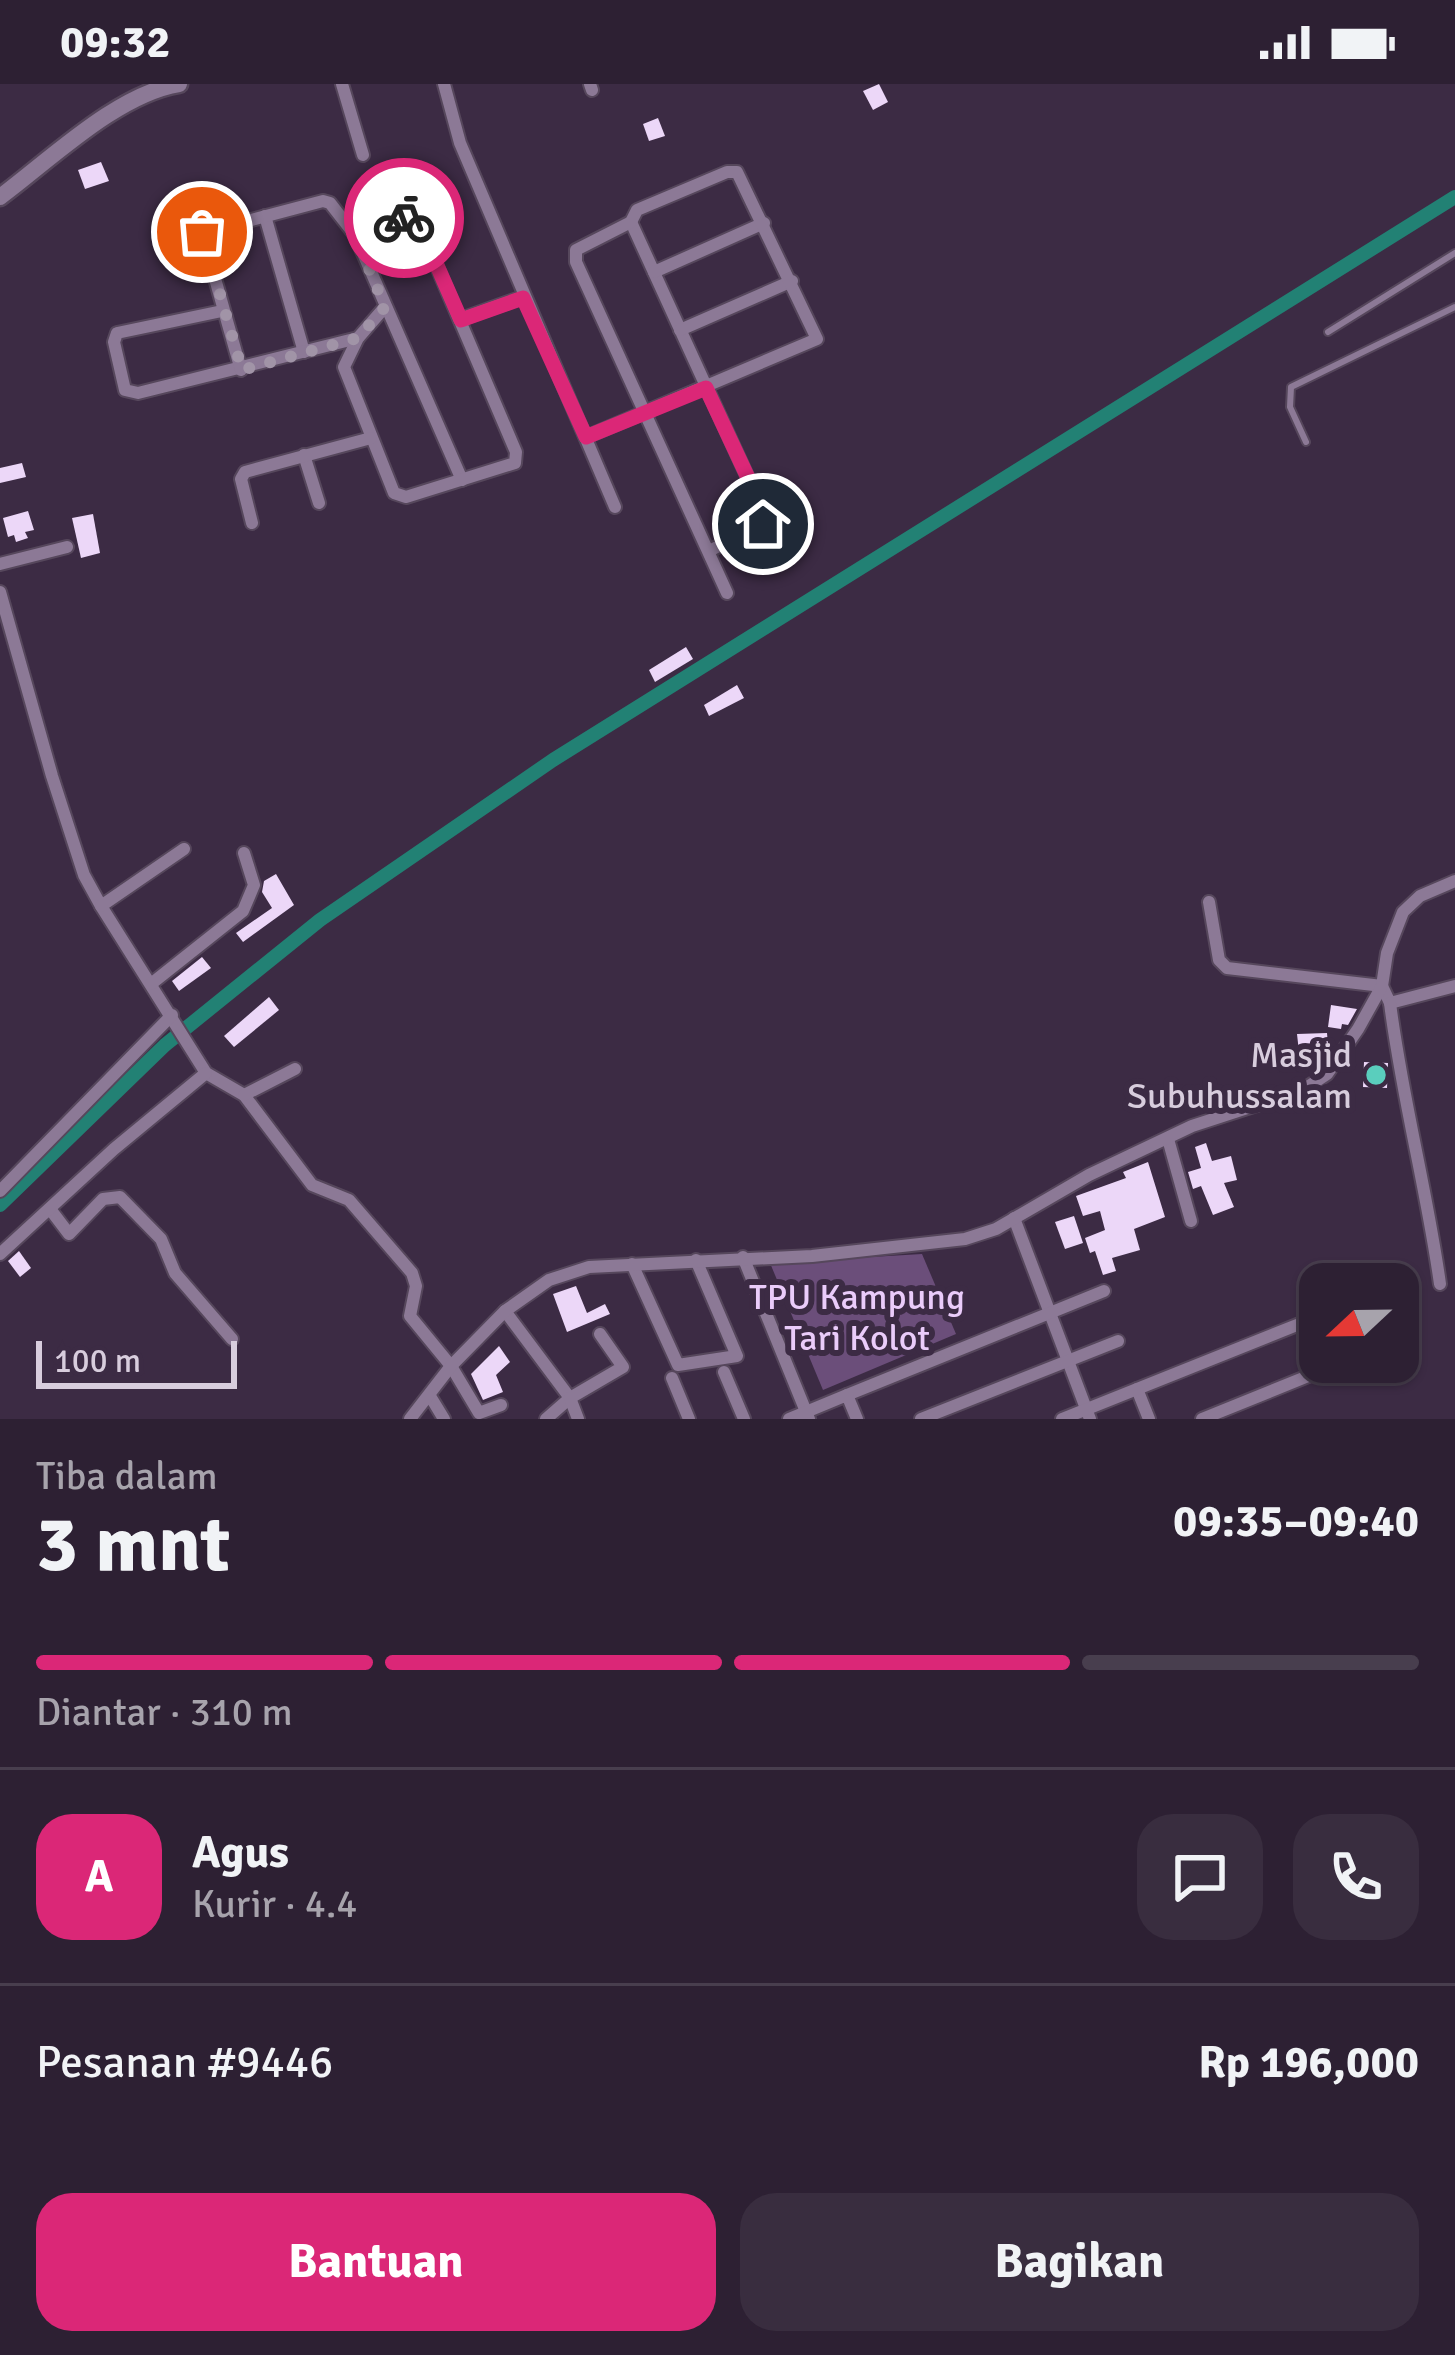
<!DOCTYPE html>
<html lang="id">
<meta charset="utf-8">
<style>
:root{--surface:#2d2033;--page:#392d3f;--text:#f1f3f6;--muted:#a7a3ac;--line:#483e4e;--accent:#db2777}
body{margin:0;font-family:Signika,sans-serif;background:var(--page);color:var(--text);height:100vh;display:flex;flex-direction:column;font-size:45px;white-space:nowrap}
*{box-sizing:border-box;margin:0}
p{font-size:39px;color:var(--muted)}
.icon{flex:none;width:66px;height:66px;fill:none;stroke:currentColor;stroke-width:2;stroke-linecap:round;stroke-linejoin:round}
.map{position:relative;height:1335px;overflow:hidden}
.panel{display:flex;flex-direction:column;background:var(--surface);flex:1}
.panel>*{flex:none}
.needle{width:78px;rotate:248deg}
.buttons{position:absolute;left:1299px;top:1179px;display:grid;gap:24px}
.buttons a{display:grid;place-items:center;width:120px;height:120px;border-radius:24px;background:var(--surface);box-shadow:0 3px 9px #0004,0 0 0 3px var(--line);font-size:60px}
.scale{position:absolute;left:36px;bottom:30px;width:201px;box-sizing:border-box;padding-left:12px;border:6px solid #d8cddd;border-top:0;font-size:33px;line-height:42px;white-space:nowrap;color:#d8cddd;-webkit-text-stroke:9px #3c2b44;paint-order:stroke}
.pin{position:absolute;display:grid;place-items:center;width:102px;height:102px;color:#fff;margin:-51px;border:6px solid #fff;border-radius:50%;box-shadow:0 3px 12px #0007}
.courier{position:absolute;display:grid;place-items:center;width:120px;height:120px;margin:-60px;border:9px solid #db2777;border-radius:50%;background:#fff;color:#222;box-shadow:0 3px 15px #0007}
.overview em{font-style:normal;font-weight:800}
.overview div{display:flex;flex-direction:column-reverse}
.overview{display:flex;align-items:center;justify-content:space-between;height:204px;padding:0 36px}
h1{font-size:78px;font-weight:800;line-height:90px}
.bar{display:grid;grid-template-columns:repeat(4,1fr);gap:18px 12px;align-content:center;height:144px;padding:0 36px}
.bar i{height:15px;border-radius:9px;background:var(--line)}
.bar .current{background:var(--accent)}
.bar p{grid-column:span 4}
.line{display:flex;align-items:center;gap:30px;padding:0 36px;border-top:3px solid var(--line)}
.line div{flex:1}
.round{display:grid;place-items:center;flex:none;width:126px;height:126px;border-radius:36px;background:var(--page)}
.cta{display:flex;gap:24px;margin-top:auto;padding:24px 36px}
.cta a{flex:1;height:138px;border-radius:36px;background:var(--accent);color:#fff;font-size:48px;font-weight:800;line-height:138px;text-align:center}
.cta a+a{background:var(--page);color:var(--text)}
.status{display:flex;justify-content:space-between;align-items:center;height:84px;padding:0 60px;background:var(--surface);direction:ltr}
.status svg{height:33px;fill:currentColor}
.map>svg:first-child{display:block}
.green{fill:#6b4e7a}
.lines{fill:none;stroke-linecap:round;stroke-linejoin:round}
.canal{stroke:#228174;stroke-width:14}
.building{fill:#ecd7f8}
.lane-casing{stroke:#56475c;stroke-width:10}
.street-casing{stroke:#56475c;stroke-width:16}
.secondary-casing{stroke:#56475c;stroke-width:21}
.lane{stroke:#8c7996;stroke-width:6}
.street{stroke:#8c7996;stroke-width:12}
.secondary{stroke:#8c7996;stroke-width:16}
.done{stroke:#a194a7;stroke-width:12;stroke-dasharray:0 21.6}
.route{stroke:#db2777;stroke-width:15}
.poi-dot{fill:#5acebd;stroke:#3c2b44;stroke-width:4.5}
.labels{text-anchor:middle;stroke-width:12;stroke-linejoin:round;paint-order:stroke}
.poi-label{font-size:36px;fill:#d8cddd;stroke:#3c2b44;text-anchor:end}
.park-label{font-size:36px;fill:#eaccfa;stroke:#3c2b44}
</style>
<div class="status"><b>09:32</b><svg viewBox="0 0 49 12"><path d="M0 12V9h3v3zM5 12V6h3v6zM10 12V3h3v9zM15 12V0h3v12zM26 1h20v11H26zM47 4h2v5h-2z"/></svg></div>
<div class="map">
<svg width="1455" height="1335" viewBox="0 0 1455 1335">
<rect width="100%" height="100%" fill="#3c2b44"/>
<path class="green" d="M922 1170 956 1250 823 1306 770 1179Z"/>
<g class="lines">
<path class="canal" d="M0 1121 165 961 320 836 553 676 1455 113"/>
</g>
<g class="building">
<path d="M879 0 888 18 873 26 863 7Z"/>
<path d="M658 34 665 52 649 57 643 40Z"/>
<path d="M101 78 109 97 85 105 78 86Z"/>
<path d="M22 379 26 393 0 399V384Z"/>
<path d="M28 427 34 446 25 448 28 454 16 458 14 451 8 453 3 434Z"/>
<path d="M93 430 100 469 81 474 72 434Z"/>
<path d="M686 563 693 575 655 598 649 586Z"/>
<path d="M737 601 744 614 709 632 704 621Z"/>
<path d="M276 790 294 821 243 858 236 849 272 824 262 808 264 797Z"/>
<path d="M202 873 211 884 179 907 172 897Z"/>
<path d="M269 913 279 926 234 963 224 952Z"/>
<path d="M1331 921 1357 925 1348 941 1342 940 1341 945 1328 943Z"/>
<path d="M1327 949 1328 961 1310 962 1311 967 1299 968 1297 950Z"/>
<path d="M1364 978 1388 979 1387 1004 1363 1003Z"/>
<path d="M1206 1059 1212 1077 1231 1072 1237 1096 1224 1099 1234 1123 1213 1131 1201 1102 1193 1105 1188 1088 1201 1084 1195 1063Z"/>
<path d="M1148 1078 1165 1133 1134 1145 1140 1166 1112 1174 1116 1187 1103 1191 1095 1167 1090 1169 1085 1154 1105 1146 1100 1127 1083 1132 1076 1112 1126 1094 1123 1088Z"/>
<path d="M1074 1132 1083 1159 1065 1165 1055 1138Z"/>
<path d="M19 1167 31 1184 20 1193 8 1177Z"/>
<path d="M576 1202 587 1229 605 1220 610 1230 567 1248 553 1210Z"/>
<path d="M499 1262 510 1278 496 1291 503 1308 483 1316 471 1290Z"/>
</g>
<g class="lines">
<defs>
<g id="lane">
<path d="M1328 248 1455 169"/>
<path d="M1306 358 1290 323 1291 303 1455 223"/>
</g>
<g id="street">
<path d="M342 0 363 71"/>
<path d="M444 0 460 59 615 423"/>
<path d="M590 0 592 6"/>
<path d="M265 132 304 268"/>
<path d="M631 138 764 429 763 440 709 467"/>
<path d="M355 151 462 396"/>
<path d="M654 188 764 139"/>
<path d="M222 227 117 249 114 258 125 306 138 309 358 254"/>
<path d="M461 235 523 213"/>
<path d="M680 246 792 197"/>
<path d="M241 286 202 149 323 117 330 119 355 151 412 133 417 136 516 368 515 379 406 413 394 409 344 283 358 254 385 223"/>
<path d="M586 353 817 255 737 88H727L637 126 631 138 576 166V178L727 509"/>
<path d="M304 371 319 419"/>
<path d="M252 439 241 395 245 388 371 354"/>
<path d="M0 480 67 463"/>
<path d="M0 508 52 692 84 791 101 822 206 989 244 1011 312 1101 349 1116 412 1189 416 1202 410 1232 451 1282 479 1329 501 1321"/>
<path d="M1209 818 1219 876 1227 884 1382 902 1390 919 1455 902"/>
<path d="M101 822 184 765"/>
<path d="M151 900 243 827 254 801 244 769"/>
<path d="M1390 919C1402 1014 1427 1106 1440 1200"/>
<path d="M244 1011 295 985"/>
<path d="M1168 1055 1191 1137"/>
<path d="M0 1107 172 931"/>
<path d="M50 1125 69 1150 103 1115 120 1113 161 1155 175 1189 232 1255"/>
<path d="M1014 1134 1090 1335"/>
<path d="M0 1170 114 1065 206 989"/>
<path d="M743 1173 809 1335"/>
<path d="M632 1180 678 1281 737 1272 696 1176"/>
<path d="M505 1227 570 1314 546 1335"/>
<path d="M724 1288 744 1335"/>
<path d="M672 1294 689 1335"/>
<path d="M1137 1305 1149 1335"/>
<path d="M847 1311 1104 1207"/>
<path d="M430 1312 444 1335"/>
<path d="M410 1335 451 1282 505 1227 549 1196 589 1183 812 1172 965 1155 996 1145 1089 1091 1192 1042 1303 1006 1327 990 1358 945 1382 902 1387 869 1403 828 1420 812 1455 797"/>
<path d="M578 1335 570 1314 623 1283 600 1250"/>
<path d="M789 1335 847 1311 857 1335"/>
<path d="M921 1335 1118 1257"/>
<path d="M1062 1335 1307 1237"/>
<path d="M1202 1335 1328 1284"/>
</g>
<path id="secondary" d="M0 113C50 76 117 10 179 0"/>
</defs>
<use href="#lane" class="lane-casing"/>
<use href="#street" class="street-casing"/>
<use href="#secondary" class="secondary-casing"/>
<use href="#lane" class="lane"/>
<use href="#street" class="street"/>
<use href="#secondary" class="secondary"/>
</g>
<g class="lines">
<path class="done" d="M202 148 242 286 358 254 385 223 355 151 404 134"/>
<path class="route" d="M404 134 417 136 461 236 523 214 586 353 706 304 764 428 763 440"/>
</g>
<circle class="poi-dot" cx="1376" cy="991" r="12"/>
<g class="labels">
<g class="poi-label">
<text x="1352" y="983">Masjid<tspan x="1352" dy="41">Subuhussalam</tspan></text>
</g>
<g class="park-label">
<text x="857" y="1225">TPU Kampung<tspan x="857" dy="41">Tari Kolot</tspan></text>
</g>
</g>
</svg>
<div class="buttons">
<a><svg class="needle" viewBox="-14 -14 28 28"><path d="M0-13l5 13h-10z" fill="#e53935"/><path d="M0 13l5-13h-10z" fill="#a7a3ac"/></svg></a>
</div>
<div class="scale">100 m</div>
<div class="pin" style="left:202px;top:148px;background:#ea580c"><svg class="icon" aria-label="bag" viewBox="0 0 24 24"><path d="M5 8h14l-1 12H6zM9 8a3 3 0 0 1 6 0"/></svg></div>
<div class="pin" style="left:763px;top:440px;background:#1f2937"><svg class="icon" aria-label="home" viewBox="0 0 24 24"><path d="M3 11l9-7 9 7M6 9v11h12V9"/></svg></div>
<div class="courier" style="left:404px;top:134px"><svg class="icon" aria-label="bike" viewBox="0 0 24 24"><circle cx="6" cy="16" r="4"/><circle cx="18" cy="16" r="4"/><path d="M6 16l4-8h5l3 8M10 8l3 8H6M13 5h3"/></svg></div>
</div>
<section class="panel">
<div class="overview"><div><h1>3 mnt</h1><p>Tiba dalam</p></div><em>09:35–09:40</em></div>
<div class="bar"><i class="current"></i><i class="current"></i><i class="current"></i><i></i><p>Diantar · 310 m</p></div>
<div class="line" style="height:216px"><b class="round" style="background:var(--accent);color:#fff">A</b><div><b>Agus</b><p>Kurir · 4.4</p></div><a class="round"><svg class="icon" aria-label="chat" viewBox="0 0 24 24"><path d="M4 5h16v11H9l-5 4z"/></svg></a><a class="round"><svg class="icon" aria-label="phone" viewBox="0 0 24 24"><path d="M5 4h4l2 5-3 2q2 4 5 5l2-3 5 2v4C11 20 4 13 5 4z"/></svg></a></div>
<div class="line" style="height:156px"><div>Pesanan #9446</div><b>Rp 196,000</b></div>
<div class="cta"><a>Bantuan</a><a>Bagikan</a></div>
</section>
